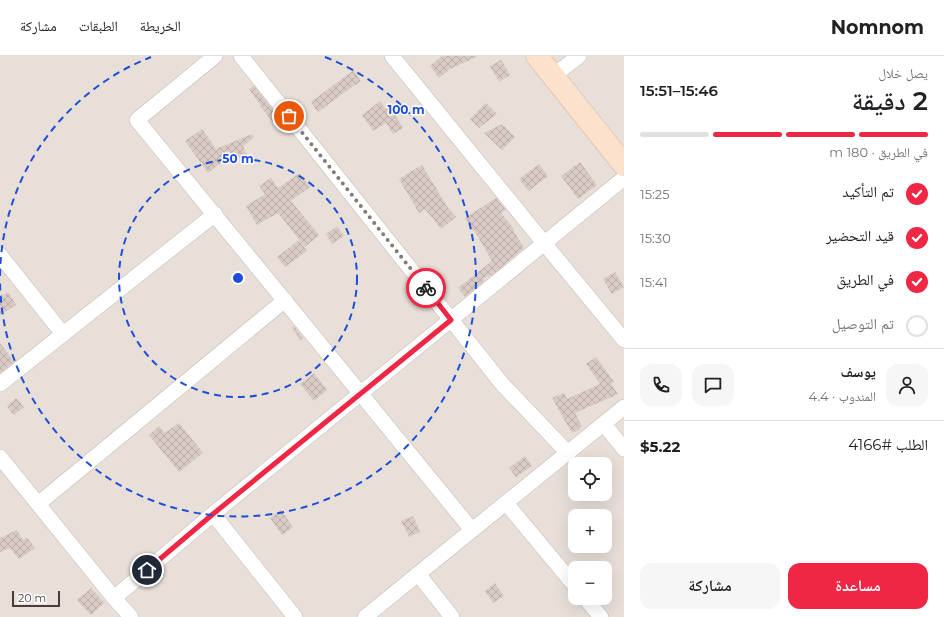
<!DOCTYPE html>
<html lang="ar">
<meta charset="utf-8">
<style>
:root{--surface:#fff;--page:#f6f6f6;--text:#202124;--muted:#757577;--line:#e0e0e0;--accent:#f02645}
body{margin:0;font-family:Montserrat,"Noto Naskh Arabic",sans-serif;background:var(--page);color:var(--text);direction:rtl;height:100vh;display:flex;flex-direction:column;font-size:15px;white-space:nowrap}
*{box-sizing:border-box;margin:0}
p{font-size:13px;color:var(--muted)}
.icon{flex:none;width:22px;height:22px;fill:none;stroke:currentColor;stroke-width:2;stroke-linecap:round;stroke-linejoin:round}
.map{position:relative;flex:1;overflow:hidden;direction:ltr}
.side{display:flex;flex-direction:column;background:var(--surface);width:320px}
.side>*{flex:none}
.tools{position:absolute;left:568px;top:401px;display:grid;gap:8px}
.tools a{display:grid;place-items:center;width:44px;height:44px;border-radius:8px;background:var(--surface);box-shadow:0 4px 16px #0002;font-size:20px}
.scale{position:absolute;left:12px;bottom:10px;width:48px;box-sizing:border-box;padding-left:4px;border:2px solid #483d39;border-top:0;font-size:11px;line-height:14px;white-space:nowrap;color:#483d39;-webkit-text-stroke:3px #fff;paint-order:stroke}
.pin{position:absolute;display:grid;place-items:center;width:34px;height:34px;color:#fff;margin:-17px;border:2px solid #fff;border-radius:50%;box-shadow:0 1px 4px #0007}
.courier{position:absolute;display:grid;place-items:center;width:40px;height:40px;margin:-20px;border:3px solid #f02645;border-radius:50%;background:#fff;color:#222;box-shadow:0 1px 5px #0007}
.head em{font-style:normal;font-weight:600}
.head div{display:flex;flex-direction:column-reverse}
.head{display:flex;align-items:center;justify-content:space-between;height:68px;padding:0 16px}
h1{font-size:26px;font-weight:600;line-height:30px}
.bar{display:grid;grid-template-columns:repeat(4,1fr);gap:6px 4px;align-content:center;height:48px;padding:0 16px}
.bar i{height:5px;border-radius:3px;background:var(--line)}
.bar .current{background:var(--accent)}
.bar p{grid-column:span 4}
.line{display:flex;align-items:center;gap:10px;padding:0 16px;border-top:1px solid var(--line)}
.line div{flex:1}
.round{display:grid;place-items:center;flex:none;width:42px;height:42px;border-radius:12px;background:var(--page)}
ol{padding:0 16px;list-style:none}
li{display:flex;align-items:center;gap:12px;height:44px}
li p{margin-inline-start:auto}
li .icon{padding:4px;border-radius:50%;background:var(--accent);color:#fff;stroke-width:4}
li:last-child{color:var(--muted)}
li i{width:22px;height:22px;border:2px solid var(--line);border-radius:50%}
.cta{display:flex;gap:8px;margin-top:auto;padding:8px 16px}
.cta a{flex:1;height:46px;border-radius:12px;background:var(--accent);color:#fff;font-size:16px;font-weight:600;line-height:46px;text-align:center}
.cta a+a{background:var(--page);color:var(--text)}
header{display:flex;align-items:center;gap:24px;box-sizing:border-box;height:56px;padding:0 20px;background:var(--surface);border-bottom:1px solid var(--line)}
header strong{font-size:19px}
nav{display:flex;gap:22px;margin-inline-start:auto;font-size:14px}
main{display:flex;flex:1;min-height:0}
.map>svg:first-child{display:block}
.residential{fill:#e8dfd9;fill-rule:evenodd}
.building{fill:url(#building-cross-hatch)}
.lines{fill:none;stroke-linecap:round;stroke-linejoin:round}
.minor-casing{stroke:#c3b6b0;stroke-width:16}
.secondary-casing{stroke:#d5b69f;stroke-width:23}
.minor{stroke:#fff;stroke-width:15}
.secondary{stroke:#fce2cd;stroke-width:22}
.done{stroke:#847b77;stroke-width:4;stroke-dasharray:0 7.2}
.route{stroke:#f02645;stroke-width:5}
.ring{fill:none;stroke:#1d4ed8;stroke-width:2;stroke-dasharray:7 5}
.centre{fill:#1d4ed8;stroke:#fff;stroke-width:2}
.ring-label{font-size:12px;text-anchor:middle;font-weight:bold;fill:#1d4ed8;stroke:#fff;stroke-width:3;stroke-linejoin:round;paint-order:stroke}
</style>
<header>
<strong>Nomnom</strong>
<nav><a>الخريطة</a><a>الطبقات</a><a>مشاركة</a></nav>
</header>
<main>
<section class="side">
<div class="head"><div><h1>2 دقيقة</h1><p>يصل خلال</p></div><em>15:46–15:51</em></div>
<div class="bar"><i class="current"></i><i class="current"></i><i class="current"></i><i></i><p>في الطريق · 180 m</p></div>
<ol>
<li><svg class="icon" aria-label="check" viewBox="0 0 24 24"><path d="M5 12l5 5 9-10"/></svg>تم التأكيد<p>15:25</p></li>
<li><svg class="icon" aria-label="check" viewBox="0 0 24 24"><path d="M5 12l5 5 9-10"/></svg>قيد التحضير<p>15:30</p></li>
<li><svg class="icon" aria-label="check" viewBox="0 0 24 24"><path d="M5 12l5 5 9-10"/></svg>في الطريق<p>15:41</p></li>
<li><i></i>تم التوصيل</li>
</ol>
<div class="line" style="height:72px"><a class="round"><svg class="icon" aria-label="person" viewBox="0 0 24 24"><circle cx="12" cy="8" r="4"/><path d="M4 21q1-7 8-7t8 7"/></svg></a><div><b>يوسف</b><p>المندوب · 4.4</p></div><a class="round"><svg class="icon" aria-label="chat" viewBox="0 0 24 24"><path d="M4 5h16v11H9l-5 4z"/></svg></a><a class="round"><svg class="icon" aria-label="phone" viewBox="0 0 24 24"><path d="M5 4h4l2 5-3 2q2 4 5 5l2-3 5 2v4C11 20 4 13 5 4z"/></svg></a></div>
<div class="line" style="height:52px"><div>الطلب #4166</div><b>$5.22</b></div>
<div class="cta"><a>مساعدة</a><a>مشاركة</a></div>
</section>
<div class="map">
<svg width="624" height="561" viewBox="0 0 624 561">
<defs>
<pattern id="building-cross-hatch" width="8" height="8" patternUnits="userSpaceOnUse"><rect width="8" height="8" fill="#d9cac3"/><path d="M0 0l8 8M0 8l8-8" fill="none" stroke="#bcaea8"/></pattern>
</defs>
<rect width="100%" height="100%" fill="#f4eeeb"/>
<path class="residential" d="M0 0H624V561H0ZM575 408H605V438H575ZM575 460H605V490H575ZM575 512H605V542H575Z"/>
<g class="building">
<path d="M442 0H478L450 13 439 22 430 10Z"/>
<path d="M501 4 510 19 499 26 490 10Z"/>
<path d="M354 14 361 26 353 30 318 56 311 46Z"/>
<path d="M254 30 286 71 281 76 260 50H261L249 33Z"/>
<path d="M380 45 386 53 390 49 403 72 393 78 386 67 373 75 362 59Z"/>
<path d="M486 47 497 58 479 72 470 63Z"/>
<path d="M502 68 515 81 502 94 484 77Z"/>
<path d="M202 73 216 93 252 78 254 81 243 90 247 99 234 105 231 99 208 117 185 85Z"/>
<path d="M580 106 597 129 578 143 561 120Z"/>
<path d="M539 108 548 120 529 135 519 123Z"/>
<path d="M422 109 448 152 456 161 441 173 425 153 419 157 399 123Z"/>
<path d="M300 117 310 131 291 145 319 179 305 191 278 157 257 169 246 150 265 138 259 130 271 122 278 132Z"/>
<path d="M496 142 506 154 501 157 514 173 513 174 524 192 492 219 483 222 485 224 465 241 458 232 492 205 474 174 473 175 465 162Z"/>
<path d="M337 170 344 180 332 188 326 178Z"/>
<path d="M299 184 307 195 285 211 277 201Z"/>
<path d="M615 216 624 231 612 238 603 223Z"/>
<path d="M8 236 16 249 0 259V241Z"/>
<path d="M294 270 303 282 300 284 292 272Z"/>
<path d="M0 287 14 306 0 317Z"/>
<path d="M596 301 614 326 611 328 618 338 575 357 582 370 579 372 580 373 572 377 552 342 564 337 567 343 600 328 586 308Z"/>
<path d="M314 317 327 334 314 345 300 328Z"/>
<path d="M16 342 24 351 14 359 7 350Z"/>
<path d="M179 367 203 397 179 416 149 379 159 370 165 377Z"/>
<path d="M525 400 532 410 516 421 509 412Z"/>
<path d="M281 454 293 471 282 479 270 462Z"/>
<path d="M413 460 420 476 409 481 401 465Z"/>
<path d="M17 474 23 484 27 482 35 492 19 503 10 492 0 496V482Z"/>
<path d="M495 527 504 540 493 547 485 535Z"/>
<path d="M91 532 104 547 91 559 77 544Z"/>
</g>
<g class="lines">
<defs>
<g id="minor">
<path d="M215 0 137 64 472 474"/>
<path d="M241 0 503 329 568 397"/>
<path d="M392 0 544 187 624 284"/>
<path d="M553 20 579 0"/>
<path d="M0 199 63 278"/>
<path d="M0 328 215 158"/>
<path d="M604 368 624 393"/>
<path d="M0 401 114 542 131 561"/>
<path d="M506 447 575 530"/>
<path d="M38 448 285 244"/>
<path d="M213 458 295 561"/>
<path d="M418 518 452 561"/>
<path d="M114 542 213 458 624 122"/>
<path d="M585 542 601 561"/>
<path d="M365 561 624 351"/>
</g>
<path id="secondary" d="M537 0 624 109"/>
</defs>
<use href="#minor" class="minor-casing"/>
<use href="#secondary" class="secondary-casing"/>
<use href="#minor" class="minor"/>
<use href="#secondary" class="secondary"/>
</g>
<g class="lines">
<path class="done" d="M289 60 426 232"/>
<path class="route" d="M147 514 213 458 451 264 426 232"/>
</g>
<g class="ring">
<circle cx="238" cy="222" r="119"/>
<path d="M0 220A238 238 0 0 1 151 1M325 1A238 238 0 1 1 0 224"/>
</g>
<circle cx="238" cy="222" r="6" class="centre"/>
<g class="ring-label">
<text x="406" y="58">100 m</text>
<text x="238" y="107">50 m</text>
</g>
</svg>
<div class="tools">
<a><svg class="icon" aria-label="locate" viewBox="0 0 24 24"><circle cx="12" cy="12" r="6"/><path d="M12 2v4M12 18v4M2 12h4M18 12h4"/></svg></a>
<a>+</a>
<a>−</a>
</div>
<div class="scale">20 m</div>
<div class="pin" style="left:289px;top:60px;background:#ea580c"><svg class="icon" aria-label="bag" viewBox="0 0 24 24"><path d="M5 8h14l-1 12H6zM9 8a3 3 0 0 1 6 0"/></svg></div>
<div class="pin" style="left:147px;top:514px;background:#1f2937"><svg class="icon" aria-label="home" viewBox="0 0 24 24"><path d="M3 11l9-7 9 7M6 9v11h12V9"/></svg></div>
<div class="courier" style="left:426px;top:232px"><svg class="icon" aria-label="bike" viewBox="0 0 24 24"><circle cx="6" cy="16" r="4"/><circle cx="18" cy="16" r="4"/><path d="M6 16l4-8h5l3 8M10 8l3 8H6M13 5h3"/></svg></div>
</div>
</main>
